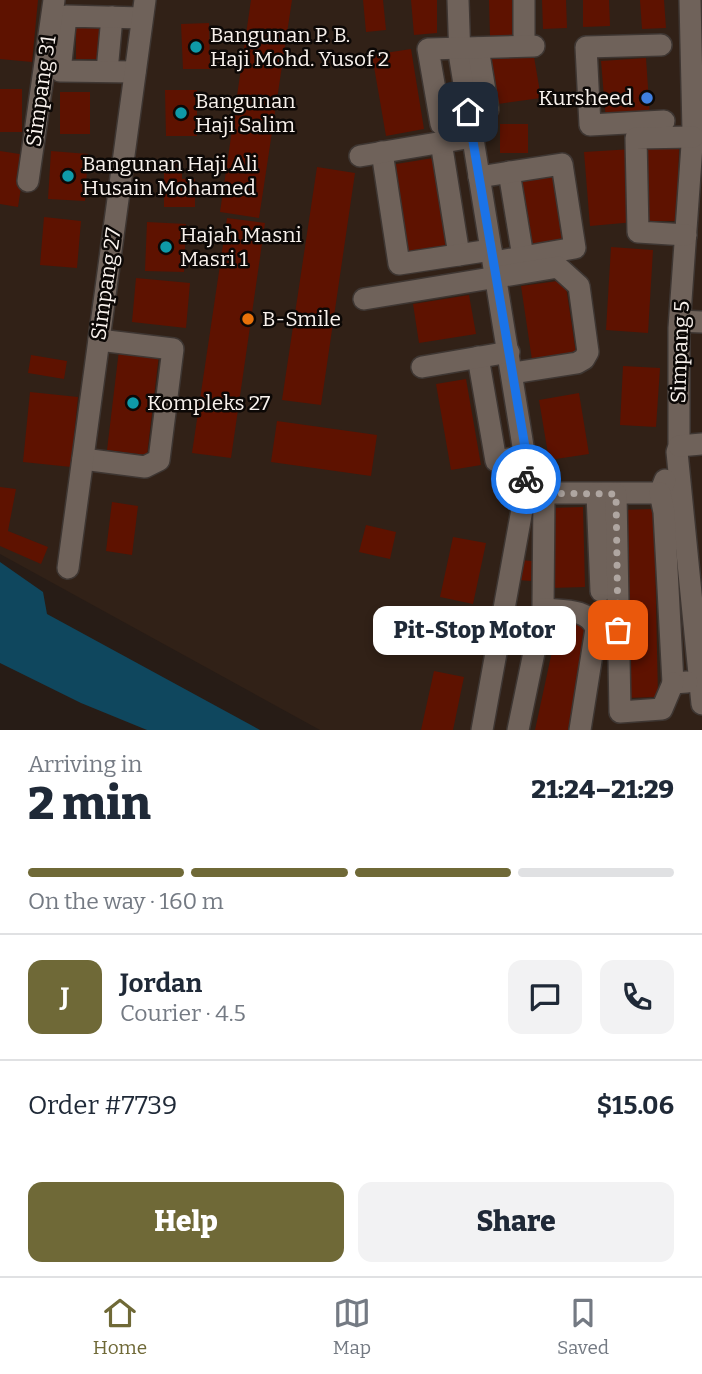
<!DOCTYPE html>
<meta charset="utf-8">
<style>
:root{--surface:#fff;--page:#f2f2f3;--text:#1f2937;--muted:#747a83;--line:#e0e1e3;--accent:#6f6937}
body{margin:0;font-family:Bitter,serif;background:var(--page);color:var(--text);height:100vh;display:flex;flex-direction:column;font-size:26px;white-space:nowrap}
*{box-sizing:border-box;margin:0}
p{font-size:23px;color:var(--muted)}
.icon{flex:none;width:38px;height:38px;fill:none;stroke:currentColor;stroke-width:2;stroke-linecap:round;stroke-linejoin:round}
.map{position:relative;height:730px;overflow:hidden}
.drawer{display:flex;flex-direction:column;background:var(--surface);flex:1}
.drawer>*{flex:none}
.pin{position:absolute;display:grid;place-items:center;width:60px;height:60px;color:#fff;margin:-30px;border-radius:14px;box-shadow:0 4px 10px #0006}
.courier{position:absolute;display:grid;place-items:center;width:70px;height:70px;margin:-35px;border:5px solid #1a73e8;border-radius:50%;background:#fff;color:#222;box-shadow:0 2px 9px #0007}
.bubble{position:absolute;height:49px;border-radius:14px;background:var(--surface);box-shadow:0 4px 10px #0003;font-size:23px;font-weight:800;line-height:49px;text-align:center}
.summary em{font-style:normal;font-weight:800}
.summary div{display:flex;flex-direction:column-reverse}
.summary{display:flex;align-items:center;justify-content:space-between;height:119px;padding:0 28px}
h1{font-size:46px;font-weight:800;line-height:52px}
.bar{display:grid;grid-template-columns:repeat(4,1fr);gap:10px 7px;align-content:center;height:84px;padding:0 28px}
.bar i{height:9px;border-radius:5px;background:var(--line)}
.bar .on{background:var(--accent)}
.bar p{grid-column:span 4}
.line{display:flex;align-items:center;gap:18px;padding:0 28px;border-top:2px solid var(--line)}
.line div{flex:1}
.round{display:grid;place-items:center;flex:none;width:74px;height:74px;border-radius:14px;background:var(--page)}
.button{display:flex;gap:14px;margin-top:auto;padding:14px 28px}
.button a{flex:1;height:80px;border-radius:14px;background:var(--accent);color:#fff;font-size:28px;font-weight:800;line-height:80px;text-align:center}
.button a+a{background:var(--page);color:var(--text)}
.menu{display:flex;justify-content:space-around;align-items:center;height:98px;border-top:2px solid var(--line);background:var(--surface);font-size:19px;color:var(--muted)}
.menu a{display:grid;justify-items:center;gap:4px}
.menu .on{color:var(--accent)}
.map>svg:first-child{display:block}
</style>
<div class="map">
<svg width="702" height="730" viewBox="0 0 702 730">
<rect width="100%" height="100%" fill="#271c16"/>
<polygon fill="#312117" points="0,0 700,0 702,48 702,730 320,730 0,554"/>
<polygon fill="#0f475e" points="0,562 43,592 47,614 260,730 147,730 81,703 0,663"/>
<g fill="#5e1200">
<polygon points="0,0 38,0 32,62 0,59"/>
<polygon points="251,0 292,0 259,218 220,212"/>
<polygon points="363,0 383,0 386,30 366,32"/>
<polygon points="411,0 437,0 437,33 414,35"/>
<polygon points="489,0 519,0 520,37 490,37"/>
<polygon points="542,0 566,0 567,28 543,29"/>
<polygon points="583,0 609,0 610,26 583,27"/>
<polygon points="640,0 664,0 666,28 642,29"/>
<polygon points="76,23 102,23 101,59 76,59"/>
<polygon points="209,23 210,69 183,69 181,24"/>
<polygon points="411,49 424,129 386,136 372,55"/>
<polygon points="533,51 541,98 498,104 491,58"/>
<polygon points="646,58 650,118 606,121 601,61"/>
<rect x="0" y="89" width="22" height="43"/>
<polygon points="165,90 197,90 197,136 166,136"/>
<rect x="60" y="92" width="30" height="42"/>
<rect x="500" y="124" width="28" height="29"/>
<polygon points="649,148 679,149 677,221 646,221 590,226 584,152"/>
<polygon points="0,151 26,155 18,207 0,204"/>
<polygon points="51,151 88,154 85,201 48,199"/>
<polygon points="433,158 447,248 404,255 390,165"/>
<polygon points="164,160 182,160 182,179 195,179 195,207 164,207"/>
<polygon points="317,167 355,173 321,405 282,400"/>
<polygon points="552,169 565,243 532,248 519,174"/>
<polygon points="44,217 81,221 77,268 40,265"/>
<polygon points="227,218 265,223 231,458 192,453"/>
<polygon points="147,222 186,224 184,272 145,271"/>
<polygon points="611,247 653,250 648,333 606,330"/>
<polygon points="136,278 190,283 186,328 132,322"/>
<polygon points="565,280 576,353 532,360 521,286"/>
<polygon points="469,295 476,334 419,343 413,304"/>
<polygon points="119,350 159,355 147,455 107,450"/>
<polygon points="31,355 67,361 64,379 28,373"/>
<polygon points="623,366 660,368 656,427 620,425"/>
<polygon points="466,379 481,465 451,470 436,384"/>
<polygon points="30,392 78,397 71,467 23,462"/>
<polygon points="579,393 589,454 549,460 539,400"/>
<polygon points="277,421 377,435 371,476 271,462"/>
<polygon points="0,487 16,489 8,531 48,547 41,564 0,546"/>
<polygon points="112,502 138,506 132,555 106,551"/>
<polygon points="583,507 585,587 550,588 548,508"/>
<polygon points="654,509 658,697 623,698 619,510"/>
<polygon points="366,525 396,532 390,559 359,552"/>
<polygon points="453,537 486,543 473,604 440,597"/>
<polygon points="520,560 532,561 531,581 518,580"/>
<polygon points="427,606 476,611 438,654 422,652"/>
<polygon points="559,619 591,626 568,730 535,730"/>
<polygon points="434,671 464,677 453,730 421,730"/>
</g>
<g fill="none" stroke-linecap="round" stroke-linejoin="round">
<g stroke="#3e3632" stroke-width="24">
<g id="minor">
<polyline points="458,0 460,59 527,471 525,493 482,730"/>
<polyline points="690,0 693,131 679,328 679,446 677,452 702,704"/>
<polyline points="524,35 524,0"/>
<polyline points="661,45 586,47 590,125 664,121"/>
<polyline points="107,71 112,17"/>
<polyline points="135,72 60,71 66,16 142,18"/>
<polyline points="469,112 488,109 478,48"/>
<polyline points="470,119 441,124 428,49 534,46"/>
<polyline points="441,142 459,255"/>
<polyline points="382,152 399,264 491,250"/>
<polyline points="360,156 473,137"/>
<polyline points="509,172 523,257"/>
<polyline points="479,177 562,164 575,248 494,262"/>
<polyline points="28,181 54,0"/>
<polyline points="686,235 638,232 636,138 693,137"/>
<polyline points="364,299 558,267 579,286 588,352 584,359 577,363 513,373"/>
<polyline points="680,321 702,322"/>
<polyline points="478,357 496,461 526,456"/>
<polyline points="422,367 509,352"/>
<polyline points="679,446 702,444"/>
<polyline points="83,459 145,467 159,460 173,349 99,340"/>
<polyline points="525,493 660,493 665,480"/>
<polyline points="660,493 664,512 673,683 687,682"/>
<polyline points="597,494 601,591"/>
<polyline points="616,494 620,712 662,709 673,683"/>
<polyline points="68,568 145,0"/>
<polyline points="543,609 544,493"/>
<path d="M 518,730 L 543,609 C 563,611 589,608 596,629 L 580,730"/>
</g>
</g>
<use href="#minor" stroke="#6f625a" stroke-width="21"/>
</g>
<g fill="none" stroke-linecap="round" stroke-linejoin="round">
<polyline stroke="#afa6a1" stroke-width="7" stroke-dasharray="0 12.6" points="526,479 525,493 616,494 618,630"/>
<polyline stroke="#1a73e8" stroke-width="9" points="468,112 525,447 526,479"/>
</g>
<g fill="#0f9aa8" stroke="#0c0806" stroke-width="2.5">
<circle cx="196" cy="47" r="7"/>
<circle cx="181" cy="113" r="7"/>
<circle cx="68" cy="176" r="7"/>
<circle cx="166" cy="247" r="7"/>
<circle cx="133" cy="403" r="7"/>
</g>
<circle fill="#3f7fe0" stroke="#0c0806" stroke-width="2.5" cx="647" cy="98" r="7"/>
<circle fill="#e8710a" stroke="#0c0806" stroke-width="2.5" cx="248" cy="319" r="7"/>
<g text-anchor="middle" stroke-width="5" stroke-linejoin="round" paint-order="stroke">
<g font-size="21" fill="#f8f1ec" stroke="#0c0806" text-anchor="start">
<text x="210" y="42">Bangunan P. B.<tspan x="210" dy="24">Haji Mohd. Yusof 2</tspan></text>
<text x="633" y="105" text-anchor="end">Kursheed</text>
<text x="195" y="108">Bangunan<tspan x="195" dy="24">Haji Salim</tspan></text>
<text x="82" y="171">Bangunan Haji Ali<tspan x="82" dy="24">Husain Mohamed</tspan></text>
<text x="180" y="242">Hajah Masni<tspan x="180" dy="24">Masri 1</tspan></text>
<text x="262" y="326">B-Smile</text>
<text x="147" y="410">Kompleks 27</text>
</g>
<g font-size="21" fill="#f8f1ec" stroke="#0c0806">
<text transform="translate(41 91) rotate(-82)" y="7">Simpang 31</text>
<text transform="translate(106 284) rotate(-82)" y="7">Simpang 27</text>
<text transform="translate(680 352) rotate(-88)" y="7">Simpang 5</text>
</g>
</g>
</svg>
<div class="pin" style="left:618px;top:630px;background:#ea580c"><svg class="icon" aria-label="bag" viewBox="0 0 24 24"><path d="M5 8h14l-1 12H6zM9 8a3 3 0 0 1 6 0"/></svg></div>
<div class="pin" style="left:468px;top:112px;background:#1f2937"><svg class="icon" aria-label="home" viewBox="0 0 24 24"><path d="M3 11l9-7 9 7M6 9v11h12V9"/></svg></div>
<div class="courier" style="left:526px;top:479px"><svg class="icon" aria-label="bike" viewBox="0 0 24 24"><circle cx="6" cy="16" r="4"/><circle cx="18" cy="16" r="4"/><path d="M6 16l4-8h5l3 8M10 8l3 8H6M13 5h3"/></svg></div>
<div class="bubble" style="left:373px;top:606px;width:203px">Pit-Stop Motor</div>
</div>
<section class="drawer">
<div class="summary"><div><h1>2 min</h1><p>Arriving in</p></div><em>21:24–21:29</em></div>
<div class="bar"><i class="on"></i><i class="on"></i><i class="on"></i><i></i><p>On the way · 160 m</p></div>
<div class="line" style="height:126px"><b class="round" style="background:var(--accent);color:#fff">J</b><div><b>Jordan</b><p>Courier · 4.5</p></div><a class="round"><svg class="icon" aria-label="chat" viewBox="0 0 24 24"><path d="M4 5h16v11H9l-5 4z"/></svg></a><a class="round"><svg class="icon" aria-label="phone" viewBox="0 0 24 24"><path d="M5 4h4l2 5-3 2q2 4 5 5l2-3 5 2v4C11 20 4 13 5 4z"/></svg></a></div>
<div class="line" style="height:91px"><div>Order #7739</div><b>$15.06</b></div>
<div class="button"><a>Help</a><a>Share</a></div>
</section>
<nav class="menu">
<a class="on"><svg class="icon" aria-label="home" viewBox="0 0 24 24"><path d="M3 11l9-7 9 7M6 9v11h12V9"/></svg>Home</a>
<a><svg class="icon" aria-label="map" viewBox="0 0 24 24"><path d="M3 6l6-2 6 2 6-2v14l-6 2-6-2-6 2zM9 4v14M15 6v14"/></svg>Map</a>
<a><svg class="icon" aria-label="saved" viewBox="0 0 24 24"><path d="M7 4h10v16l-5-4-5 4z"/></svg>Saved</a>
</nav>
